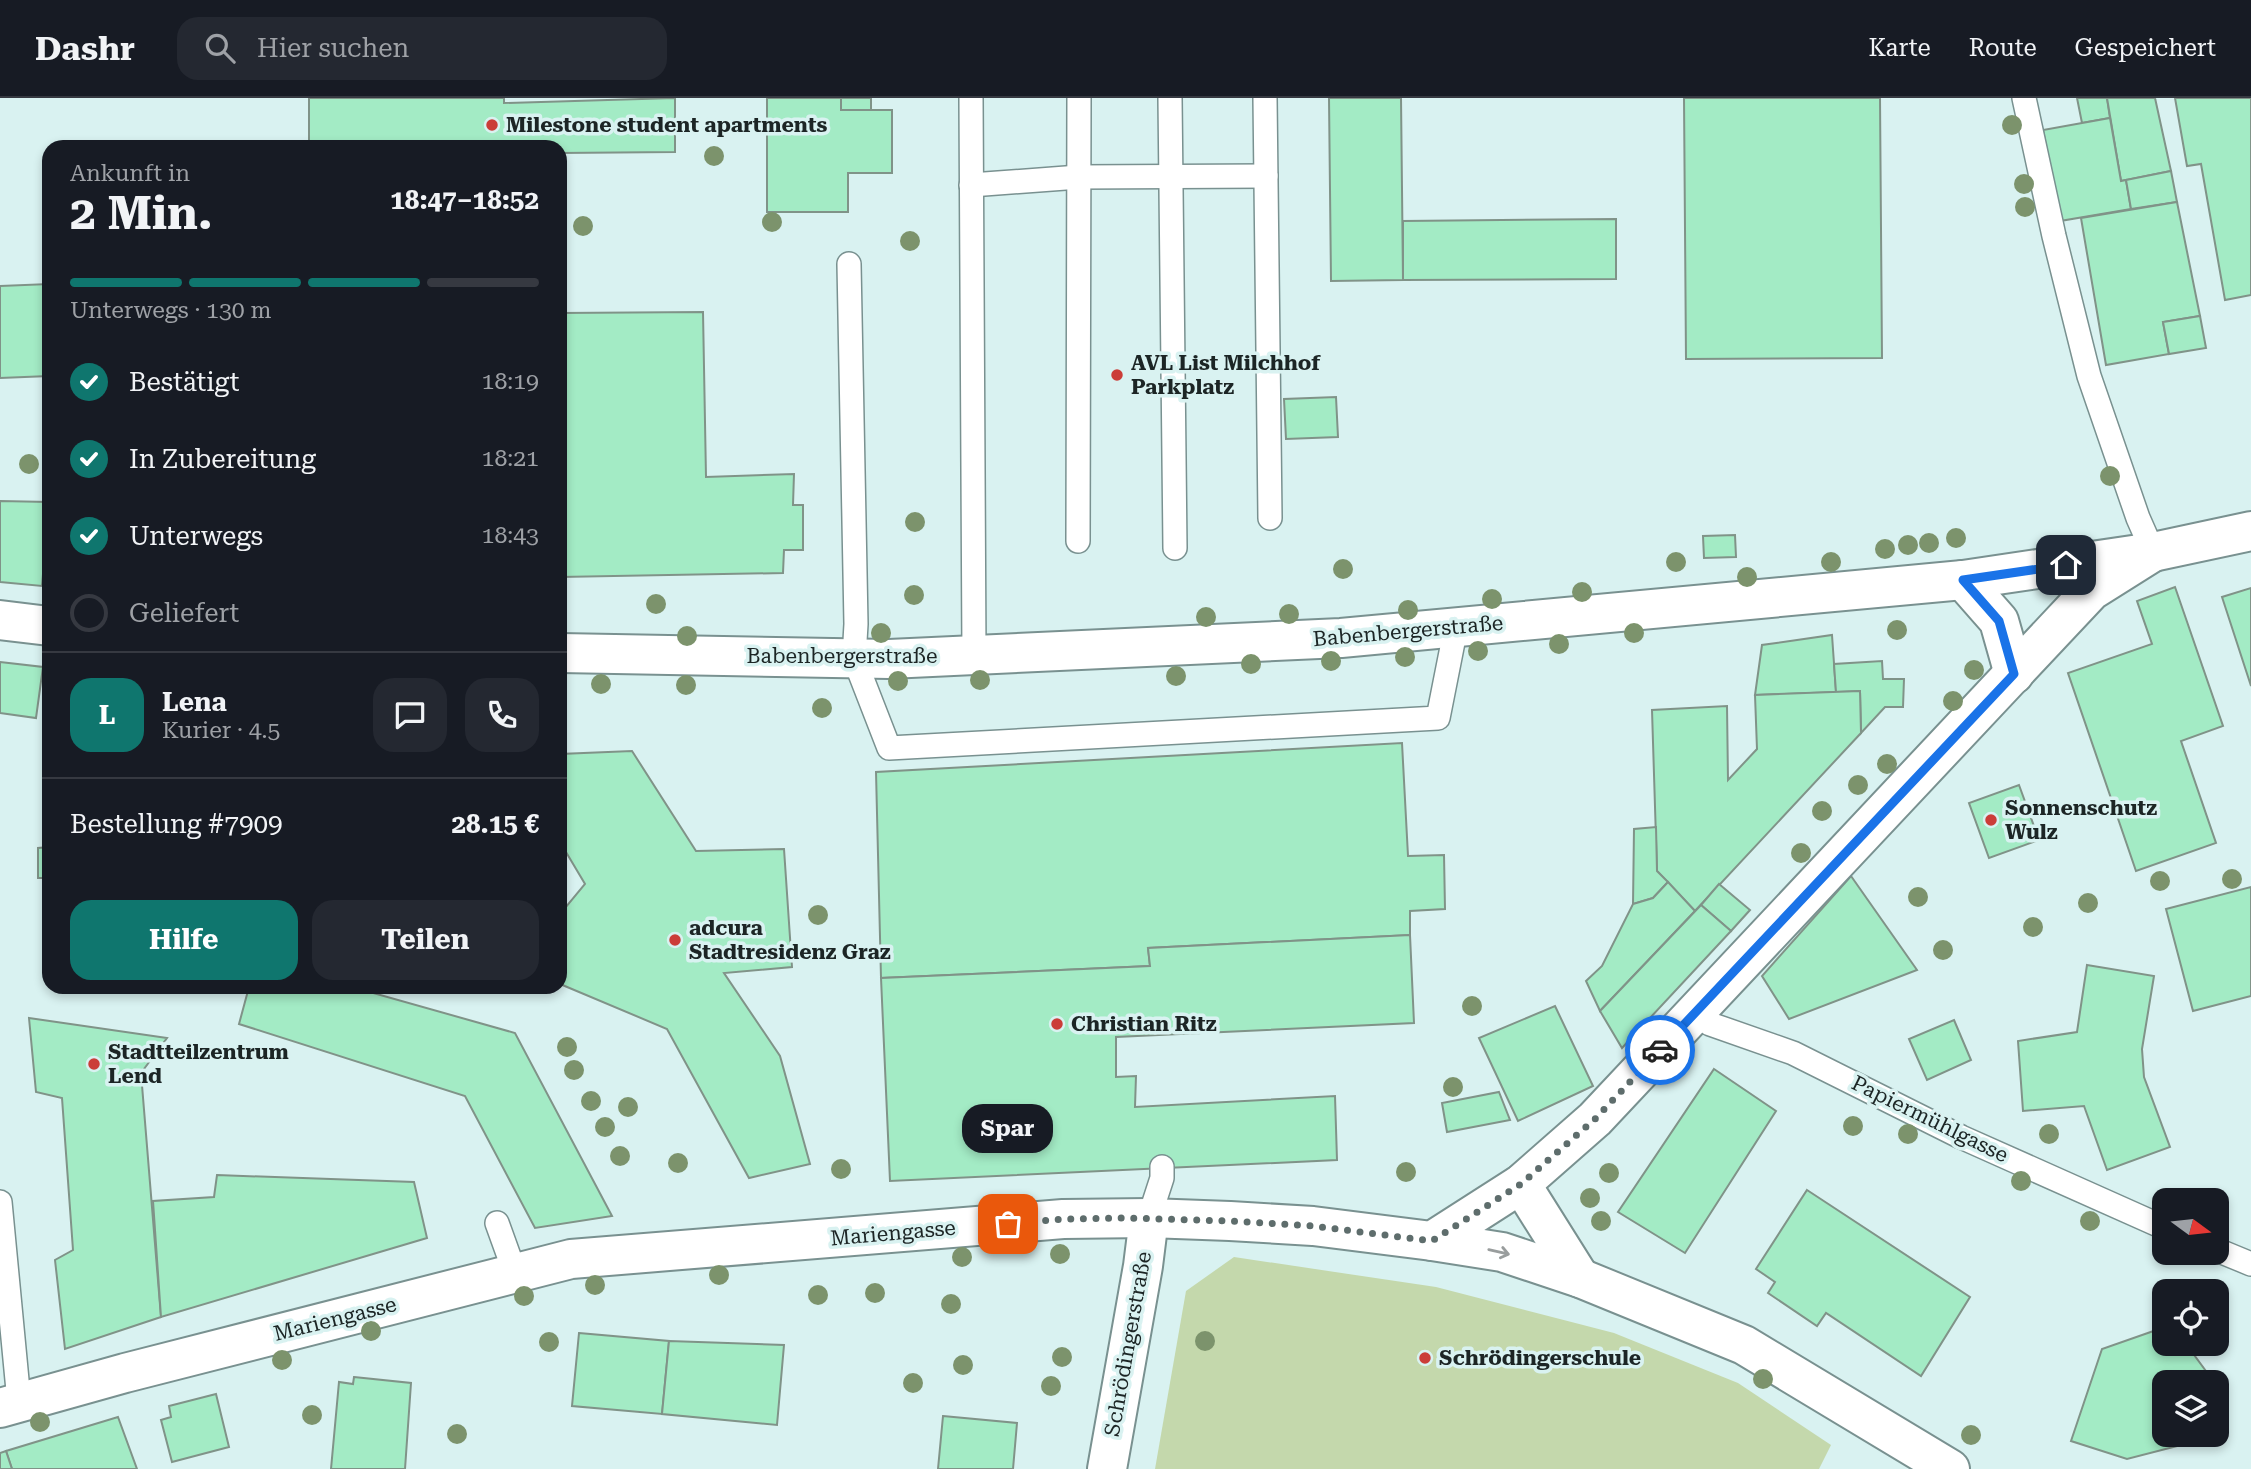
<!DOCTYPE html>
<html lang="de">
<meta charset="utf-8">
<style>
:root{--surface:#171b24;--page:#242831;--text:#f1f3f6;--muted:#9ea1a6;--line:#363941;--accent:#0f766e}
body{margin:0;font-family:"Roboto Serif",serif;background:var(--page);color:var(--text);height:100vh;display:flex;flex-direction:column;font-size:26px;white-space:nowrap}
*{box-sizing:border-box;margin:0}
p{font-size:23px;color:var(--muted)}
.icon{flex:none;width:38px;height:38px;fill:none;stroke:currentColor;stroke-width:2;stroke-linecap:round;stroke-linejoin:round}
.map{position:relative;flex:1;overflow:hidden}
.panel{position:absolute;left:42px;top:42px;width:525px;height:854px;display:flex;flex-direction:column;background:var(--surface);border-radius:21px;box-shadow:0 4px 10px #0003}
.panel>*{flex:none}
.needle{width:46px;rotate:105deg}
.fabs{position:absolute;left:2152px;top:1090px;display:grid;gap:14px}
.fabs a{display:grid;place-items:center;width:77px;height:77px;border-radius:14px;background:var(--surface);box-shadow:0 4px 10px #0003;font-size:35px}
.pin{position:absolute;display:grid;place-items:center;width:60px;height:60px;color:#fff;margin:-30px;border-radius:14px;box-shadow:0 4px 10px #0006}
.courier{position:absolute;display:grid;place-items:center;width:70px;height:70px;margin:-35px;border:5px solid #1a73e8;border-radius:50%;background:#fff;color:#222;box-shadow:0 2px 9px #0007}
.bubble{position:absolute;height:49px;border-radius:21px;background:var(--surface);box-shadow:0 4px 10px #0003;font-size:23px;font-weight:700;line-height:49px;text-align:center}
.overview em{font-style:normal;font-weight:700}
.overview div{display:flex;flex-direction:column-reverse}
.overview{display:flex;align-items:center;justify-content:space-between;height:119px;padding:0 28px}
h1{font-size:46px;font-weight:700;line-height:52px}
.bar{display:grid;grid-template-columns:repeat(4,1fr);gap:10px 7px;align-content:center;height:84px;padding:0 28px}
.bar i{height:9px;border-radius:5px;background:var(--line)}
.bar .active{background:var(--accent)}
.bar p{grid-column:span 4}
.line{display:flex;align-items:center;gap:18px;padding:0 28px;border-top:2px solid var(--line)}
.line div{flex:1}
.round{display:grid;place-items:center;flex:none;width:74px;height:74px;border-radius:21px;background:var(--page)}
ol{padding:0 28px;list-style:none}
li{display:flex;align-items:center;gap:21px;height:77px}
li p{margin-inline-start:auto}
li .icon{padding:7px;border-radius:50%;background:var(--accent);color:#fff;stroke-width:4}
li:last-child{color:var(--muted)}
li i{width:38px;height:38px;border:4px solid var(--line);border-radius:50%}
.cta{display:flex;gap:14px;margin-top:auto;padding:14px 28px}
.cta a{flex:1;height:80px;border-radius:21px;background:var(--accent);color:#fff;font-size:28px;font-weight:700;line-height:80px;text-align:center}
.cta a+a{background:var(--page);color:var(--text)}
header{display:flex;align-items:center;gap:42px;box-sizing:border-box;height:98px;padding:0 35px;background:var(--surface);border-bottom:2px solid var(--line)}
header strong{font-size:33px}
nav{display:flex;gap:38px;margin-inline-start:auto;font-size:24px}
.search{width:490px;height:63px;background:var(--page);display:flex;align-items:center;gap:18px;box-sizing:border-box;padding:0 24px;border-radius:21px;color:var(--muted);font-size:26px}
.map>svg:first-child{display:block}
</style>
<header>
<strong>Dashr</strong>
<div class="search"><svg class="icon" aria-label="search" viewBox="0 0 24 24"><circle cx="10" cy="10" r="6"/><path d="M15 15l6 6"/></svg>Hier suchen</div>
<nav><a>Karte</a><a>Route</a><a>Gespeichert</a></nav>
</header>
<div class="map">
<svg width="2251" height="1371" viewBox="0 0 2251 1371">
<rect width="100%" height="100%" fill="#d9f2f1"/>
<polygon fill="#c4d8ac" points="1234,1159 1436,1189 1614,1235 1738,1285 1831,1347 1819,1371 1155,1371 1186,1193"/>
<g fill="#a3ebc5" stroke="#809388" stroke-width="2">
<polygon points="309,0 504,0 504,5 675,0 675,54 560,55 560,49 309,49"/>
<polygon points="767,0 841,0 841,12 892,12 892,75 848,75 848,114 767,114"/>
<rect x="841" y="0" width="30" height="12"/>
<polygon points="1329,0 1401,0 1403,182 1331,183"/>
<polygon points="1684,0 1880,0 1882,260 1686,261"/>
<polygon points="2077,0 2107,0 2110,20 2082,25"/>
<polygon points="2107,0 2155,0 2171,73 2121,83"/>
<polygon points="2175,0 2251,0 2251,197 2225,202 2201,66 2187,68"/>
<polygon points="2110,20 2121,83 2126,82 2131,111 2060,123 2043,32"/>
<polygon points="2171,73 2177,104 2131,111 2126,82"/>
<polygon points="2177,104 2200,218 2163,224 2169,256 2106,267 2081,120"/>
<polygon points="1616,121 1616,181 1403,182 1403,123"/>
<polygon points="49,186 49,278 0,280 0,188"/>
<polygon points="703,214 706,379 794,376 793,407 803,407 803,452 784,452 783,475 560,479 560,215"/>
<polygon points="2200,218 2206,250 2169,256 2163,224"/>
<polygon points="1336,299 1338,339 1286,341 1284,301"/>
<polygon points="0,403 49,404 42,488 0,484"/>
<polygon points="1735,437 1736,459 1704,460 1703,438"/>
<polygon points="2175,489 2223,628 2181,643 2216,745 2136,773 2068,575 2152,546 2137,503"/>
<polygon points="2251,490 2251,588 2222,499"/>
<polygon points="1832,537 1836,594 1755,597 1762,547"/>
<polygon points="1882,563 1883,581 1904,581 1903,609 1885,609 1861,635 1860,593 1836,594 1834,566"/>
<polygon points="0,564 43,569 36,620 0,615"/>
<polygon points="1860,593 1861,635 1695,813 1657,773 1652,612 1727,608 1728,682 1757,651 1755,597"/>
<polygon points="1402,645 1408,758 1444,757 1445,811 1410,813 1410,837 1148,850 1150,868 881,880 876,674"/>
<polygon points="632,653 696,753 784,751 792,869 724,875 780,958 810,1066 749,1080 667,931 560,886 560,816 585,786 560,744 560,656"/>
<polygon points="2019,687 2039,742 1989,760 1969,705"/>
<polygon points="1656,729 1657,773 1668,784 1653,800 1633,806 1634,731"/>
<polygon points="49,749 49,780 38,780 38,750"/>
<polygon points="1851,778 1917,872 1789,921 1762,878"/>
<polygon points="1668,784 1695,813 1600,913 1586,883 1602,868 1633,806 1653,800"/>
<polygon points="1719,786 1750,812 1731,833 1701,807"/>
<polygon points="2251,789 2251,898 2193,913 2166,811"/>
<polygon points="1701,807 1731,833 1622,950 1600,913"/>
<polygon points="1410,837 1414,925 1116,939 1116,979 1136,978 1135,1009 1335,998 1337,1062 890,1083 881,880 1150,868 1148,850"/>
<polygon points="2087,867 2154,878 2142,951 2144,979 2170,1049 2107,1072 2084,1008 2023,1013 2018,943 2077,934"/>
<polygon points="249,889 352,889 515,935 612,1118 535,1130 465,998 239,926"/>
<polygon points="1555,908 1593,988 1518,1023 1479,940"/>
<polygon points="29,920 167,940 141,975 161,1219 65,1251 55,1162 73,1152 62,1000 36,994"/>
<polygon points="1954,922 1971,962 1927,982 1909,941"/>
<polygon points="1714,971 1776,1013 1685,1155 1618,1114"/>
<polygon points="1499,994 1510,1022 1447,1034 1442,1005"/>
<polygon points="217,1077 414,1084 427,1140 161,1219 153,1103 214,1099"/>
<polygon points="1807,1092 1970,1199 1921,1278 1826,1215 1817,1228 1768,1195 1775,1184 1756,1171"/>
<polygon points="2165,1229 2165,1246 2186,1246 2211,1280 2212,1284 2165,1284 2165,1337 2217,1337 2217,1320 2220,1337 2127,1361 2071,1343 2102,1251"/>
<polygon points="579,1235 669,1243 662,1316 572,1308"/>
<polygon points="669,1243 784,1247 777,1327 662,1316"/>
<polygon points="354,1279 411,1285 405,1371 331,1371 339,1284 353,1286"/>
<polygon points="216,1296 229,1349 172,1364 161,1322 171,1319 169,1308"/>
<polygon points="943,1318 1017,1325 1013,1371 938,1371"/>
<polygon points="118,1319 137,1371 12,1371 6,1353"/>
<polygon points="6,1353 12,1371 0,1371 0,1355"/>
</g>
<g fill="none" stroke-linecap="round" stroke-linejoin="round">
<g stroke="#799190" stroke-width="26">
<g id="lane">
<polyline points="971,0 974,557"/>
<polyline points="1170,0 1175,450"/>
<polyline points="1265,0 1270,420"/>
<polyline points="2024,0 2054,138 2089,278 2138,420 2153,454"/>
<polyline points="971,87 1079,79 1266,78"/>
<polyline points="849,166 856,526 854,560 889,650 1438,620 1456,529"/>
<polyline points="1078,443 1079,0"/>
<polyline points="1696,913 1710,926 1793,955 1961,1039 2165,1130"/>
<polyline points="0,1104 19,1303"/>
<polyline points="1149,1120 1162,1080 1162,1069"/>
<polyline points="497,1125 515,1175"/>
<polyline points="2217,1152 2251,1166"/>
</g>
</g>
<g stroke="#799190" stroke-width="42">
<g id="street">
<polyline points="1963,482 1999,523 2014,576"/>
<polyline points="0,522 49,528"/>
<polyline points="560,555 889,561 1341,540 1963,482 2153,454 2251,433"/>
<polyline points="1521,1086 1580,1180"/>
<polyline points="1432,1143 1502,1154 1580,1180 1744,1247 1950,1371"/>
<polyline points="1107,1371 1143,1168 1149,1120"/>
</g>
</g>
<g stroke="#799190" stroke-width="42">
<polyline id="secondary" points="0,1310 125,1275 571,1161 1063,1121 1149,1120 1230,1123 1313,1128 1432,1143 1521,1086 1595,1021 2091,493 2153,454"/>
</g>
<use href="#lane" stroke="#fff" stroke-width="23"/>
<use href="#street" stroke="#fff" stroke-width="38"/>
<use href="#secondary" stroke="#fff" stroke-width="38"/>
</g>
<g fill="#7c936c">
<circle cx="2012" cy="27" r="10"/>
<circle cx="714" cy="58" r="10"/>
<circle cx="2024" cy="86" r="10"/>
<circle cx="2025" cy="109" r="10"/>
<circle cx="772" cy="124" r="10"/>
<circle cx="583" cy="128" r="10"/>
<circle cx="910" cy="143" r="10"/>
<circle cx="29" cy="366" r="10"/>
<circle cx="2110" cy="378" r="10"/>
<circle cx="915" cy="424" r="10"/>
<circle cx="1956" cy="440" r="10"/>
<circle cx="1929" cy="445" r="10"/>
<circle cx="1908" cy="447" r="10"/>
<circle cx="1885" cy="451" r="10"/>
<circle cx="1676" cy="464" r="10"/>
<circle cx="1831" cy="464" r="10"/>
<circle cx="1343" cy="471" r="10"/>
<circle cx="1747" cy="479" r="10"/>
<circle cx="1582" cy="494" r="10"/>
<circle cx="914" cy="497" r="10"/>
<circle cx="1492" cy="501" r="10"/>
<circle cx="656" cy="506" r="10"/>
<circle cx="1408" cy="512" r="10"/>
<circle cx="1289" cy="516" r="10"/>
<circle cx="1206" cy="519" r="10"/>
<circle cx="1897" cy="532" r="10"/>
<circle cx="881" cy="535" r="10"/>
<circle cx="1634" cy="535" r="10"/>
<circle cx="687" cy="538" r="10"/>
<circle cx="1559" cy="546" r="10"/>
<circle cx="1478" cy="553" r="10"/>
<circle cx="1405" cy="559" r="10"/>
<circle cx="1331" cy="563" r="10"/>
<circle cx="1251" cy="566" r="10"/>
<circle cx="1974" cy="572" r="10"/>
<circle cx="1176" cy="578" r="10"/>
<circle cx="980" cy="582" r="10"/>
<circle cx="898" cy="583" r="10"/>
<circle cx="601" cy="586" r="10"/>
<circle cx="686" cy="587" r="10"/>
<circle cx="1953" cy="603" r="10"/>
<circle cx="822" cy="610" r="10"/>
<circle cx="1887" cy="666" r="10"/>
<circle cx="1858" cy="687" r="10"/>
<circle cx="1822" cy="713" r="10"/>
<circle cx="1801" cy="755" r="10"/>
<circle cx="2232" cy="781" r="10"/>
<circle cx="2160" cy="783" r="10"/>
<circle cx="1918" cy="799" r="10"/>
<circle cx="2088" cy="805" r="10"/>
<circle cx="818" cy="817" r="10"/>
<circle cx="2033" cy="829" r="10"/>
<circle cx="1943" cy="852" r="10"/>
<circle cx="1472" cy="908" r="10"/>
<circle cx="567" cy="949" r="10"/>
<circle cx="574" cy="972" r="10"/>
<circle cx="1453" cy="989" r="10"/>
<circle cx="591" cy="1003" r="10"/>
<circle cx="628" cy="1009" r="10"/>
<circle cx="1853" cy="1028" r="10"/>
<circle cx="605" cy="1029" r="10"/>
<circle cx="1908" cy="1036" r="10"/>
<circle cx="2049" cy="1036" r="10"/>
<circle cx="620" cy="1058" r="10"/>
<circle cx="678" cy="1065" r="10"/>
<circle cx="841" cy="1071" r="10"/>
<circle cx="1406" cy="1074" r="10"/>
<circle cx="1609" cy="1075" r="10"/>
<circle cx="2021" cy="1083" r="10"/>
<circle cx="1590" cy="1100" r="10"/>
<circle cx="1601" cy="1123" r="10"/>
<circle cx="2090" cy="1123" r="10"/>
<circle cx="1060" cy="1156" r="10"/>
<circle cx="962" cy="1159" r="10"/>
<circle cx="719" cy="1177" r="10"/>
<circle cx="595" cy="1187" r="10"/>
<circle cx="875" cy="1195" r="10"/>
<circle cx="818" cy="1197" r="10"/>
<circle cx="524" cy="1198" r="10"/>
<circle cx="951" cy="1206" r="10"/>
<circle cx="371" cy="1233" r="10"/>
<circle cx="1205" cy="1243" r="10"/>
<circle cx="549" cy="1244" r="10"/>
<circle cx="1062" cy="1259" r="10"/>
<circle cx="282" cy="1262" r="10"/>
<circle cx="963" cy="1267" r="10"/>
<circle cx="1763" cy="1281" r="10"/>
<circle cx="913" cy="1285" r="10"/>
<circle cx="1051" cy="1288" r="10"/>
<circle cx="312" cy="1317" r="10"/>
<circle cx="40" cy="1324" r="10"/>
<circle cx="457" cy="1336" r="10"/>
<circle cx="1971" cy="1337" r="10"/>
</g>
<defs><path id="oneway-shaft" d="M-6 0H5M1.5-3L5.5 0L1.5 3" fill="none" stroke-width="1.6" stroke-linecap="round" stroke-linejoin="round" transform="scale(1.75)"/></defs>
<use stroke="#999d9d" href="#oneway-shaft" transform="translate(1499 1154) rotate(13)"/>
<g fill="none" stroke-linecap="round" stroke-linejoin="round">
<polyline stroke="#5e6d6c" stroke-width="7" stroke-dasharray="0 12.6" points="1008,1126 1063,1121 1128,1120 1230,1123 1313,1128 1432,1143 1521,1086 1595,1021 1660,952"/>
<polyline stroke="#1a73e8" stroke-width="9" points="1660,952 2014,576 1999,523 1963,482 2066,467"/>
</g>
<g fill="#cb3d38" stroke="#d9f2f1" stroke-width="2.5">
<circle cx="492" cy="27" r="7"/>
<circle cx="1117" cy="277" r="7"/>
<circle cx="1991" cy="722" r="7"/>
<circle cx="675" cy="842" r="7"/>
<circle cx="1057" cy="926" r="7"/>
<circle cx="94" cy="966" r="7"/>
<circle cx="1425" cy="1260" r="7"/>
</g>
<g text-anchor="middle" stroke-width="7" stroke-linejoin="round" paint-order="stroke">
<g font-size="21" font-weight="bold" fill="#1c2525" stroke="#d9f2f1" text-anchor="start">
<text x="506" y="34">Milestone student apartments</text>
<text x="1131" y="272">AVL List Milchhof<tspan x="1131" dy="24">Parkplatz</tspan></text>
<text x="2005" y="717">Sonnenschutz<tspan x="2005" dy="24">Wulz</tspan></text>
<text x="689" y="837">adcura<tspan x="689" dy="24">Stadtresidenz Graz</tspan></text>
<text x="1071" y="933">Christian Ritz</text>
<text x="108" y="961">Stadtteilzentrum<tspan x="108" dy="24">Lend</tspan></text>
<text x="1439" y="1267">Schrödingerschule</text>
</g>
<g font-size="21" fill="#1c2525" stroke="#d9f2f1">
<text transform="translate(1408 533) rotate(-5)" y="7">Babenbergerstraße</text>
<text x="842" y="565">Babenbergerstraße</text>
<text transform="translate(1930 1021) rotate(26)" y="7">Papiermühlgasse</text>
<text transform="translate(893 1135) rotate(-5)" y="7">Mariengasse</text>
<text transform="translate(335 1221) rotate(-14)" y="7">Mariengasse</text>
<text transform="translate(1128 1246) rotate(-80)" y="7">Schrödingerstraße</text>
</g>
</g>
</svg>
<div class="fabs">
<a><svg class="needle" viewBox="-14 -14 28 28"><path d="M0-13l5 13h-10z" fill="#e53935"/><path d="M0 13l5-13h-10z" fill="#9ea1a6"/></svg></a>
<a><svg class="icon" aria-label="locate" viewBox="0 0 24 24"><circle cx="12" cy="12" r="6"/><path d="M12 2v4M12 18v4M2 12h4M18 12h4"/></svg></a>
<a><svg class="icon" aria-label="layers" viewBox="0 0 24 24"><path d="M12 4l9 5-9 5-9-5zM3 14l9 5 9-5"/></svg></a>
</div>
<div class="pin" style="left:1008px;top:1126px;background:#ea580c"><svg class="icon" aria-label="bag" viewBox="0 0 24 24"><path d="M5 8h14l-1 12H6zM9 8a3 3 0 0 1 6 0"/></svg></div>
<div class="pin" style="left:2066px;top:467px;background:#1f2937"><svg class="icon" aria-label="home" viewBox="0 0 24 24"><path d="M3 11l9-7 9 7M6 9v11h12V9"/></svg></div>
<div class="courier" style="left:1660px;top:952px"><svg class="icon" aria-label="car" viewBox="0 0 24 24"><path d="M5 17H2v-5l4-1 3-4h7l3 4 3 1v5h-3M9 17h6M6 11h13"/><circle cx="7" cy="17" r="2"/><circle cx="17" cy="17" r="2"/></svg></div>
<div class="bubble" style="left:962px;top:1006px;width:91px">Spar</div>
<section class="panel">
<div class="overview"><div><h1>2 Min.</h1><p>Ankunft in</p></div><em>18:47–18:52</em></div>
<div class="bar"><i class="active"></i><i class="active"></i><i class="active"></i><i></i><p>Unterwegs · 130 m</p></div>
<ol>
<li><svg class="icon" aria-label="check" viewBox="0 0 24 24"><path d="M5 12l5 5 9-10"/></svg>Bestätigt<p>18:19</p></li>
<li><svg class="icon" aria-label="check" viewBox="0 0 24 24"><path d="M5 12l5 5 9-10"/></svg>In Zubereitung<p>18:21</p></li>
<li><svg class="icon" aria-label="check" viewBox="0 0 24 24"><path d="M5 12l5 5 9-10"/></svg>Unterwegs<p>18:43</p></li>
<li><i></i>Geliefert</li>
</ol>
<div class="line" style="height:126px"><b class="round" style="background:var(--accent);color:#fff">L</b><div><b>Lena</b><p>Kurier · 4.5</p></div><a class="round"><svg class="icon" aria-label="chat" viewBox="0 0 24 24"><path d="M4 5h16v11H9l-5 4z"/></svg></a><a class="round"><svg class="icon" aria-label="phone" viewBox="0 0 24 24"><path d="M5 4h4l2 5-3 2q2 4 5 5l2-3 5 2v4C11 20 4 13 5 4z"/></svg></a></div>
<div class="line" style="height:91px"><div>Bestellung #7909</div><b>28.15 €</b></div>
<div class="cta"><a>Hilfe</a><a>Teilen</a></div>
</section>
</div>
